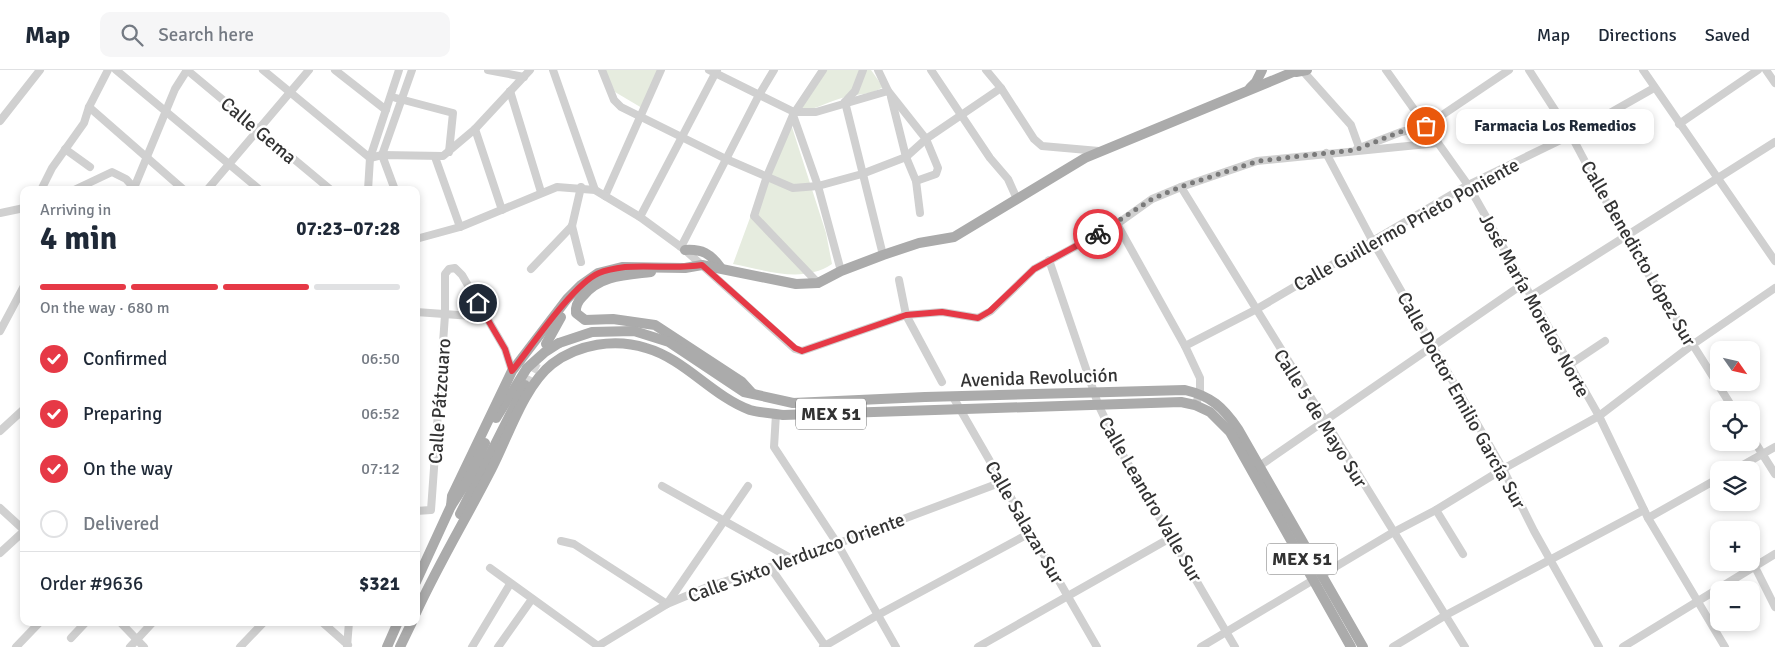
<!DOCTYPE html>
<meta charset="utf-8">
<style>
:root{--surface:#fff;--page:#f6f6f7;--text:#1f2937;--muted:#747a83;--line:#e0e1e3;--accent:#e63946}
body{margin:0;font-family:Signika,sans-serif;background:var(--page);color:var(--text);height:100vh;display:flex;flex-direction:column;font-size:19px;white-space:nowrap}
*{box-sizing:border-box;margin:0}
p{font-size:16px;color:var(--muted)}
.icon{flex:none;width:28px;height:28px;fill:none;stroke:currentColor;stroke-width:2;stroke-linecap:round;stroke-linejoin:round}
.map{position:relative;flex:1;overflow:hidden}
.details{position:absolute;left:20px;top:116px;width:400px;height:440px;display:flex;flex-direction:column;background:var(--surface);border-radius:10px;box-shadow:0 2px 8px #0003}
.details>*{flex:none}
.needle{width:32px;rotate:124deg}
.buttons{position:absolute;left:1710px;top:271px;display:grid;gap:10px}
.buttons a{display:grid;place-items:center;width:50px;height:50px;border-radius:10px;background:var(--surface);box-shadow:0 2px 8px #0003;font-size:25px}
.pin{position:absolute;display:grid;place-items:center;width:42px;height:42px;color:#fff;margin:-21px;border:2px solid #fff;border-radius:50%;box-shadow:0 1px 5px #0007}
.courier{position:absolute;display:grid;place-items:center;width:50px;height:50px;margin:-25px;border:4px solid #e63946;border-radius:50%;background:#fff;color:#222;box-shadow:0 1px 6px #0007}
.bubble{position:absolute;height:35px;border-radius:10px;background:var(--surface);box-shadow:0 2px 8px #0003;font-size:16px;font-weight:700;line-height:35px;text-align:center}
.head em{font-style:normal;font-weight:700}
.head div{display:flex;flex-direction:column-reverse}
.head{display:flex;align-items:center;justify-content:space-between;height:85px;padding:0 20px}
h1{font-size:32px;font-weight:700;line-height:38px}
.bar{display:grid;grid-template-columns:repeat(4,1fr);gap:8px 5px;align-content:center;height:60px;padding:0 20px}
.bar i{height:6px;border-radius:4px;background:var(--line)}
.bar .on{background:var(--accent)}
.bar p{grid-column:span 4}
.line{display:flex;align-items:center;gap:12px;padding:0 20px;border-top:1px solid var(--line)}
.line div{flex:1}
ol{padding:0 20px;list-style:none}
li{display:flex;align-items:center;gap:15px;height:55px}
li p{margin-inline-start:auto}
li .icon{padding:5px;border-radius:50%;background:var(--accent);color:#fff;stroke-width:4}
li:last-child{color:var(--muted)}
li i{width:28px;height:28px;border:2px solid var(--line);border-radius:50%}
header{display:flex;align-items:center;gap:30px;box-sizing:border-box;height:70px;padding:0 25px;background:var(--surface);border-bottom:1px solid var(--line)}
header strong{font-size:24px}
nav{display:flex;gap:28px;margin-inline-start:auto;font-size:18px}
.search{width:350px;height:45px;background:var(--page);display:flex;align-items:center;gap:12px;box-sizing:border-box;padding:0 18px;border-radius:10px;color:var(--muted);font-size:19px}
.map>svg:first-child{display:block}
</style>
<header>
<strong>Map</strong>
<div class="search"><svg class="icon" aria-label="search" viewBox="0 0 24 24"><circle cx="10" cy="10" r="6"/><path d="M15 15l6 6"/></svg>Search here</div>
<nav><a>Map</a><a>Directions</a><a>Saved</a></nav>
</header>
<div class="map">
<svg width="1775" height="577" viewBox="0 0 1775 577">
<rect width="100%" height="100%" fill="#fff"/>
<g fill="#e6ecdf">
<polygon points="605,0 659,0 642,38 615,22"/>
<path d="M 825,0 L 871,0 L 883,17 C 872,25 856,24 842,28 C 824,33 817,40 797,41 Z"/>
<path d="M 791,54 L 826,163 L 832,194 C 802,214 766,200 733,194 L 754,137 Z"/>
</g>
<g fill="none" stroke-linecap="round" stroke-linejoin="round">
<polyline stroke="#d6d6d6" stroke-width="10" stroke-dasharray="10 5" stroke-linecap="butt" points="525,315 539,287"/>
<g stroke="#d0d0d0" stroke-width="8">
<polyline points="116,0 260,120"/>
<polyline points="187,0 331,120"/>
<polyline points="263,0 370,88"/>
<polyline points="335,0 386,40"/>
<polyline points="488,0 524,7"/>
<polyline points="553,0 595,120"/>
<polyline points="602,0 614,30 621,37 726,89 793,118 818,116 862,104 906,87 926,69 1001,18"/>
<polyline points="709,0 794,42 816,42 888,21"/>
<polyline points="878,0 888,21 926,69 938,98 936,104 916,111"/>
<polyline points="931,0 990,88 1008,109 1017,129"/>
<polyline points="986,0 1001,18 1034,69 1042,76 1099,81"/>
<polyline points="1302,0 1351,55 1360,80"/>
<polyline points="1386,0 1468,115 1599,346 1648,448 1725,577"/>
<polyline points="1529,0 1571,65 1625,167 1734,340"/>
<polyline points="1643,0 1775,191"/>
<polyline points="1766,0 1775,13"/>
<polyline points="510,21 541,122"/>
<polyline points="891,27 906,87 916,111 920,143"/>
<polyline points="396,28 453,43 449,82"/>
<polyline points="845,32 883,185"/>
<polyline points="845,32 855,21 863,0"/>
<polyline points="89,37 184,120"/>
<polyline points="793,45 818,116 841,201"/>
<polyline points="0,51 40,0"/>
<polyline points="1679,54 1758,0"/>
<polyline points="475,59 502,140"/>
<polyline points="65,79 90,97"/>
<polyline points="1357,79 1401,62 1426,56 1509,0"/>
<polyline points="1326,83 1372,170 1503,399 1534,461 1599,577"/>
<polyline points="435,87 460,157"/>
<polyline points="370,88 382,85 443,86 475,59 530,0"/>
<polyline points="1181,117 1465,577"/>
<polyline points="134,118 175,19 187,0"/>
<polyline points="41,120 52,98 84,53 89,37 108,0"/>
<polyline points="74,120 112,102 126,109 136,120"/>
<polyline points="207,120 309,0"/>
<polyline points="368,120 370,88 399,0"/>
<polyline points="395,120 382,85 412,0"/>
<polyline points="605,126 661,0"/>
<polyline points="0,143 24,138"/>
<polyline points="640,147 717,0"/>
<polyline points="1117,154 1185,276 1200,308 1200,324 1195,335"/>
<polyline points="572,156 581,192"/>
<polyline points="416,169 460,157 557,117 595,120 640,147 685,180 795,279 802,281 906,245 942,242 978,248 991,241 1034,199 1117,154 1152,129 1181,117 1257,91 1438,73"/>
<polyline points="681,177 759,25 774,0"/>
<polyline points="1049,190 1098,334 1120,380 1235,577"/>
<polyline points="531,199 572,156 581,117"/>
<polyline points="899,210 906,245 942,312"/>
<polyline points="818,213 754,146 767,106 793,45 823,0"/>
<polyline points="1531,226 1775,72"/>
<polyline points="416,242 486,247"/>
<polyline points="0,261 24,216"/>
<polyline points="1185,276 1255,240 1468,115 1571,65 1654,18"/>
<polyline points="1569,295 1605,271"/>
<polyline points="953,327 1097,577"/>
<polyline points="776,344 774,377 837,473 896,577"/>
<polyline points="0,361 24,339"/>
<polyline points="1751,366 1775,404"/>
<polyline points="1255,399 1523,214"/>
<polyline points="1734,400 1775,377"/>
<polyline points="662,416 794,490"/>
<polyline points="0,438 24,460"/>
<polyline points="1436,440 1463,484"/>
<polyline points="416,441 431,440 445,245 445,204 449,199 455,198 462,205 505,279 512,301"/>
<polyline points="1648,448 1719,408"/>
<polyline points="561,471 574,474 667,534 748,416"/>
<polyline points="0,483 24,461"/>
<polyline points="770,497 826,577"/>
<polyline points="1755,497 1775,537"/>
<polyline points="490,498 598,576"/>
<polyline points="120,552 144,577"/>
<polyline points="322,552 348,575"/>
<polyline points="71,568 86,552"/>
<polyline points="598,576 667,534 710,516 794,490 1002,412"/>
<polyline points="16,577 40,552"/>
<polyline points="130,577 153,552"/>
<polyline points="240,577 264,552"/>
<polyline points="347,577 349,552"/>
<polyline points="472,577 510,514"/>
<polyline points="498,577 532,529"/>
<polyline points="823,577 876,546 1030,463"/>
<polyline points="978,577 1172,467"/>
<polyline points="1201,577 1392,463 1436,440 1503,399 1599,346 1692,275 1775,218"/>
<polyline points="1393,577 1446,545 1644,440"/>
<polyline points="1623,577 1775,484"/>
</g>
<g stroke="#ababab" stroke-width="10">
<polyline points="1296,2 1307,0"/>
<polyline points="1250,18 1256,12 1262,0"/>
<path d="M 685,180 C 702,179 710,183 720,197"/>
<path d="M 651,202 C 626,205 600,205 583,226 C 578,231 575,236 576,243 L 585,250 L 613,249 L 655,255 L 742,312 L 752,323"/>
<path d="M 559,273 L 592,262 L 634,261 L 669,272 L 744,322 L 793,333 L 925,327 L 1185,320 C 1211,326 1223,337 1238,359 L 1363,577"/>
<polyline points="546,274 561,247"/>
<polyline points="496,348 527,298"/>
<polyline points="451,436 452,426 512,301 567,229 581,215 598,203 622,197 685,198 702,195 796,214 818,213 841,201 883,185 919,173 954,167 1085,88 1298,0"/>
<polyline points="460,444 525,315"/>
<polyline points="416,512 451,436 469,408 485,373"/>
<path d="M 416,543 C 439,493 467,447 492,398 C 508,367 524,316 552,294 C 578,274 615,268 646,278 C 685,289 712,326 750,340 C 761,343 772,343 783,345 L 1181,332 L 1195,335 L 1210,342 L 1230,362 L 1351,577"/>
<polyline points="387,577 398,552"/>
<polyline points="400,577 412,552"/>
</g>
<polyline stroke="#ababab" stroke-width="10" points="527,298 545,282 559,273"/>
</g>
<g fill="none" stroke-linecap="round" stroke-linejoin="round">
<polyline stroke="#7a7a7a" stroke-width="5" stroke-dasharray="0 9" points="1098,164 1152,129 1180,117 1258,91 1355,80 1400,62 1426,56"/>
<path stroke="#e63946" stroke-width="6" d="M 478,233 L 505,279 L 512,301 C 531,277 573,214 599,203 C 606,200 617,198 625,197 C 651,195 677,199 702,195 L 795,278 L 802,281 L 906,245 L 942,242 L 978,248 L 990,241 L 1034,199 L 1098,164"/>
</g>
<g text-anchor="middle" stroke-width="5" stroke-linejoin="round" paint-order="stroke">
<g fill="#fff" stroke="#707070" stroke-width="1">
<rect x="796" y="328.5" width="70" height="31" rx="4"/>
<rect x="1267" y="473.5" width="70" height="31" rx="4"/>
</g>
<g font-size="18" font-weight="bold" fill="#333">
<text x="831" y="350">MEX 51</text>
<text x="1302" y="495">MEX 51</text>
</g>
<g font-size="19" fill="#333" stroke="#fff">
<text transform="translate(259 60) rotate(40)" y="7">Calle Gema</text>
<text transform="translate(1406 154) rotate(-29)" y="7">Calle Guillermo Prieto Poniente</text>
<text transform="translate(1639 183) rotate(60)" y="7">Calle Benedicto López Sur</text>
<text transform="translate(1535 235) rotate(61)" y="7">José María Morelos Norte</text>
<text transform="translate(1039 307) rotate(-2)" y="7">Avenida Revolución</text>
<text transform="translate(1462 330) rotate(61)" y="7">Calle Doctor Emilio García Sur</text>
<text transform="translate(439 331) rotate(-86)" y="7">Calle Pátzcuaro</text>
<text transform="translate(1321 348) rotate(58)" y="7">Calle 5 de Mayo Sur</text>
<text transform="translate(1151 429) rotate(60)" y="7">Calle Leandro Valle Sur</text>
<text transform="translate(1025 452) rotate(60)" y="7">Calle Salazar Sur</text>
<text transform="translate(796 487) rotate(-20)" y="7">Calle Sixto Verduzco Oriente</text>
</g>
</g>
</svg>
<div class="buttons">
<a><svg class="needle" viewBox="-14 -14 28 28"><path d="M0-13l5 13h-10z" fill="#e53935"/><path d="M0 13l5-13h-10z" fill="#747a83"/></svg></a>
<a><svg class="icon" aria-label="locate" viewBox="0 0 24 24"><circle cx="12" cy="12" r="6"/><path d="M12 2v4M12 18v4M2 12h4M18 12h4"/></svg></a>
<a><svg class="icon" aria-label="layers" viewBox="0 0 24 24"><path d="M12 4l9 5-9 5-9-5zM3 14l9 5 9-5"/></svg></a>
<a>+</a>
<a>−</a>
</div>
<div class="pin" style="left:1426px;top:56px;background:#ea580c"><svg class="icon" aria-label="bag" viewBox="0 0 24 24"><path d="M5 8h14l-1 12H6zM9 8a3 3 0 0 1 6 0"/></svg></div>
<div class="pin" style="left:478px;top:233px;background:#1f2937"><svg class="icon" aria-label="home" viewBox="0 0 24 24"><path d="M3 11l9-7 9 7M6 9v11h12V9"/></svg></div>
<div class="courier" style="left:1098px;top:164px"><svg class="icon" aria-label="bike" viewBox="0 0 24 24"><circle cx="6" cy="16" r="4"/><circle cx="18" cy="16" r="4"/><path d="M6 16l4-8h5l3 8M10 8l3 8H6M13 5h3"/></svg></div>
<div class="bubble" style="left:1456px;top:39px;width:198px">Farmacia Los Remedios</div>
<section class="details">
<div class="head"><div><h1>4 min</h1><p>Arriving in</p></div><em>07:23–07:28</em></div>
<div class="bar"><i class="on"></i><i class="on"></i><i class="on"></i><i></i><p>On the way · 680 m</p></div>
<ol>
<li><svg class="icon" aria-label="check" viewBox="0 0 24 24"><path d="M5 12l5 5 9-10"/></svg>Confirmed<p>06:50</p></li>
<li><svg class="icon" aria-label="check" viewBox="0 0 24 24"><path d="M5 12l5 5 9-10"/></svg>Preparing<p>06:52</p></li>
<li><svg class="icon" aria-label="check" viewBox="0 0 24 24"><path d="M5 12l5 5 9-10"/></svg>On the way<p>07:12</p></li>
<li><i></i>Delivered</li>
</ol>
<div class="line" style="height:65px"><div>Order #9636</div><b>$321</b></div>
</section>
</div>
